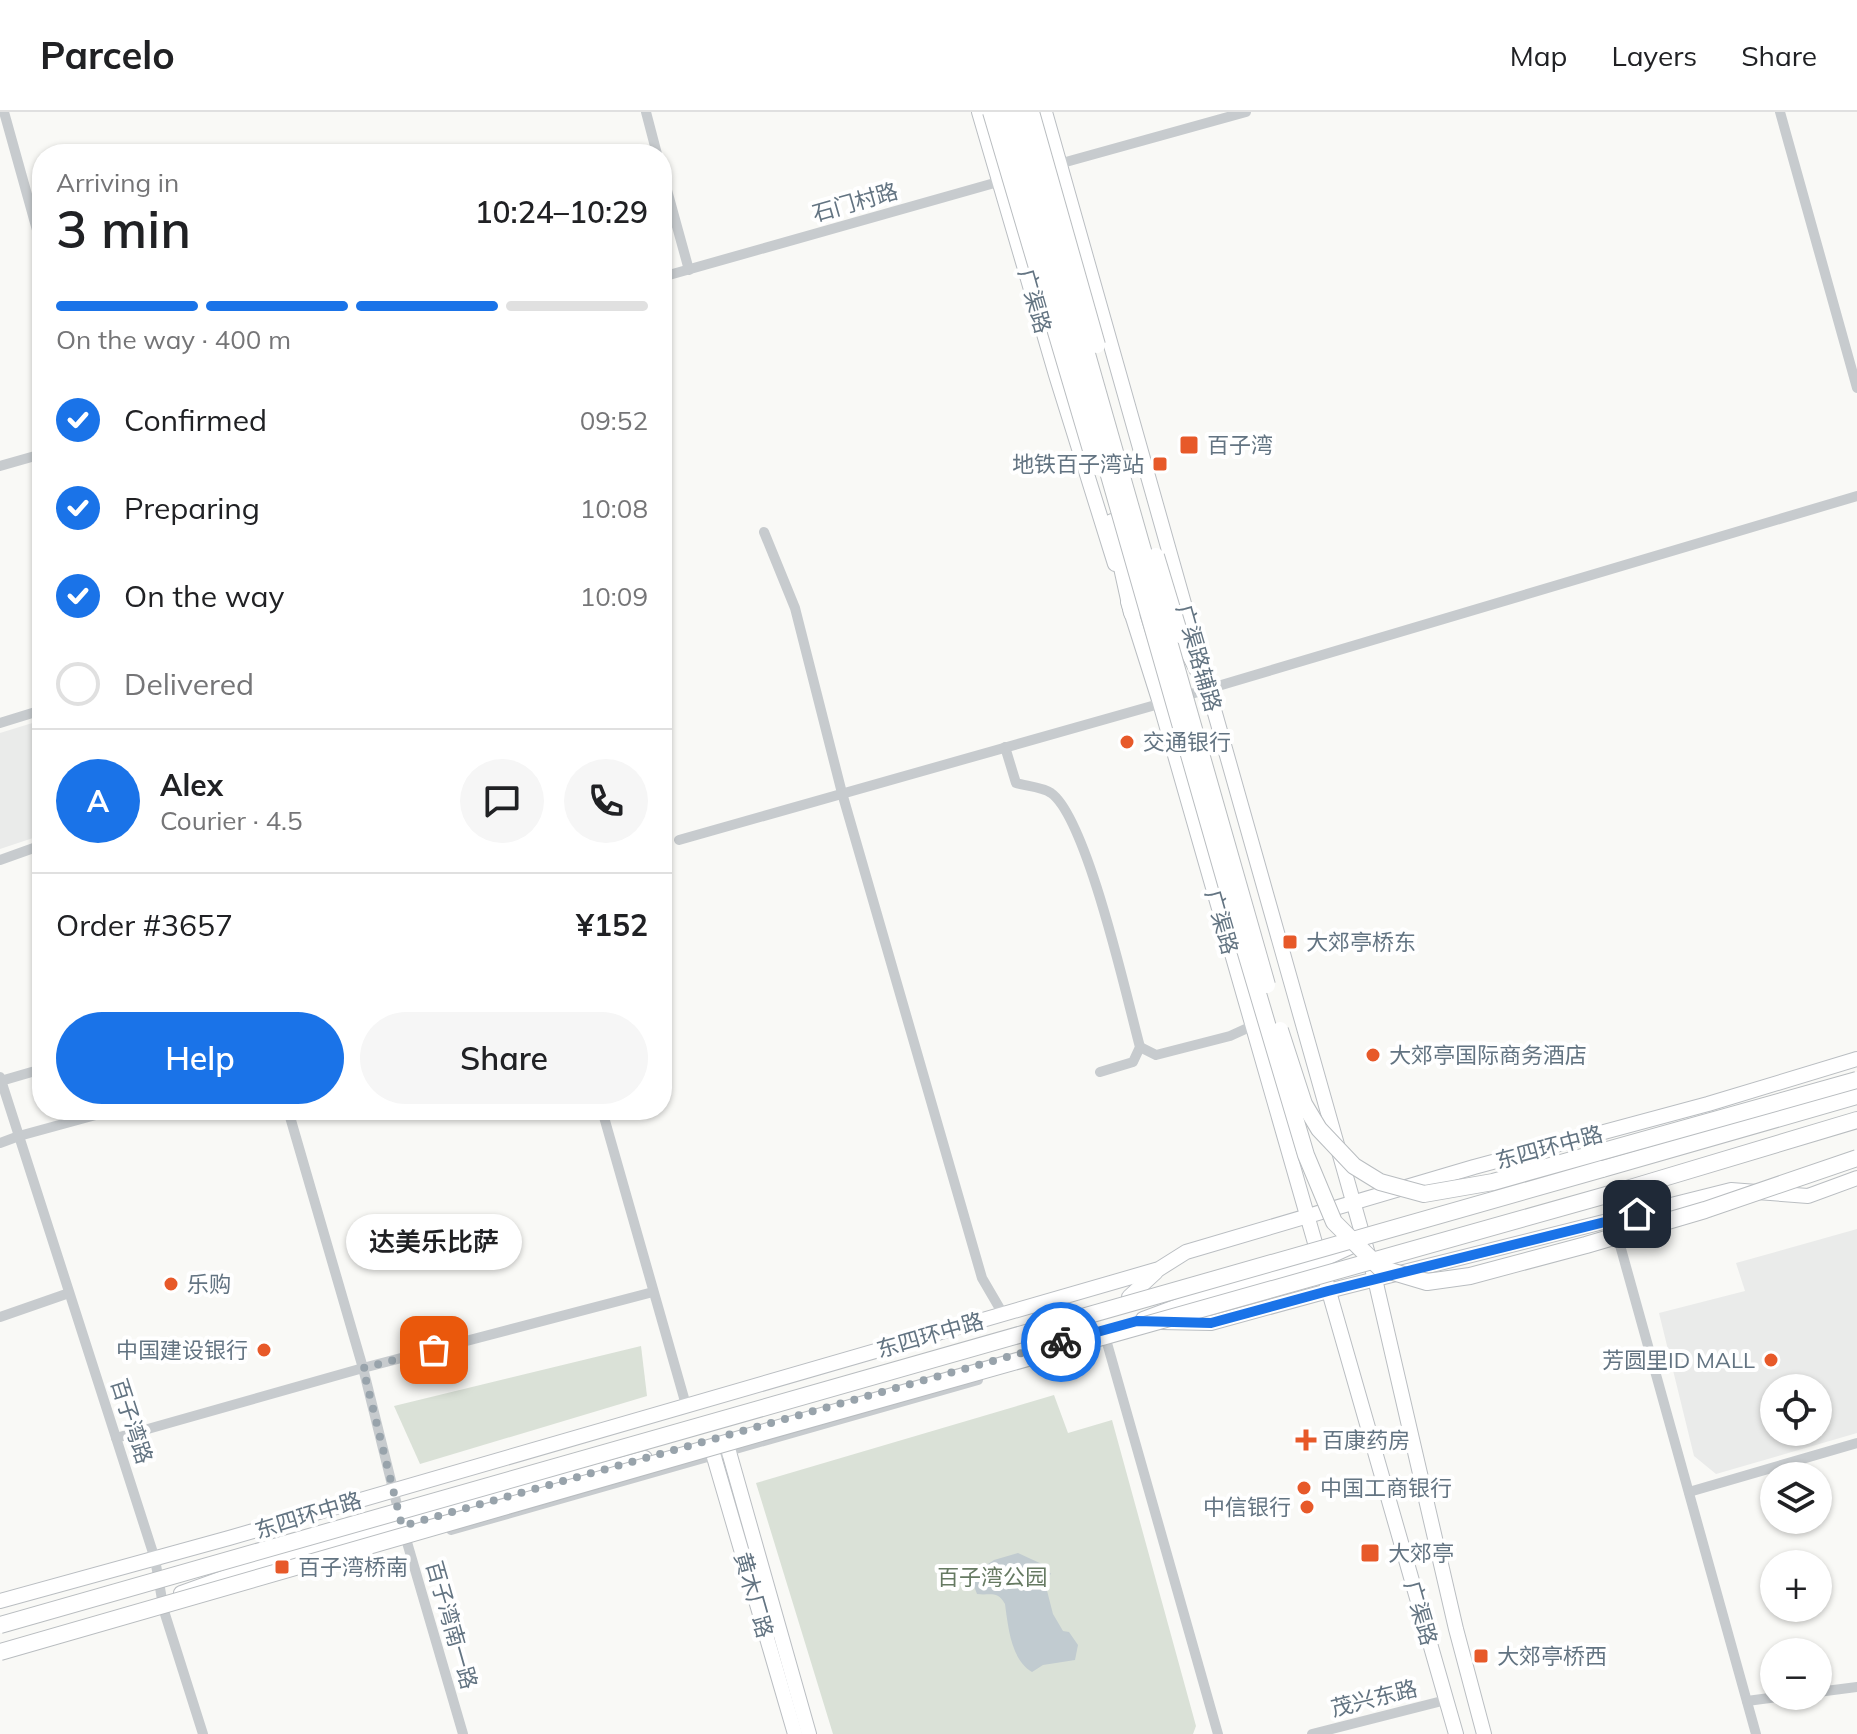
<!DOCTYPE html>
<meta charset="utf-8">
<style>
:root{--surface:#fff;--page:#f6f6f6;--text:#202124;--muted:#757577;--line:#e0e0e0;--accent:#1a73e8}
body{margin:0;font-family:Mulish,"Noto Sans SC",sans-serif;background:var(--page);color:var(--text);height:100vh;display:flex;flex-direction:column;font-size:30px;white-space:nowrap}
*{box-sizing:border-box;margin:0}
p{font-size:26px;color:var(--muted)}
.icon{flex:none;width:44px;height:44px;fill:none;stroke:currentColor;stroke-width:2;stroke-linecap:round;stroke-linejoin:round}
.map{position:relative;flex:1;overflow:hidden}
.side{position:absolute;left:32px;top:32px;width:640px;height:976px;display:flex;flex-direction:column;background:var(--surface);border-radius:32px;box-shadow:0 2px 6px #0004}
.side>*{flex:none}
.buttons{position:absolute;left:1760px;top:1262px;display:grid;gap:16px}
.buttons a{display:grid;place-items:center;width:72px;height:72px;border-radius:50%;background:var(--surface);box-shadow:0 2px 6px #0004;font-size:40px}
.pin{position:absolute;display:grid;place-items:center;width:68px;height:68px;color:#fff;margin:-34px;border-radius:16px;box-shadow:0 4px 12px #0006}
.courier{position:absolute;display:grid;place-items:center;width:80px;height:80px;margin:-40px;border:6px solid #1a73e8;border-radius:50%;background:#fff;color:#222;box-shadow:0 2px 10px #0007}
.bubble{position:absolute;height:56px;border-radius:28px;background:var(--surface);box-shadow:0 2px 6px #0004;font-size:26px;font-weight:600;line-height:56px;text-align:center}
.overview em{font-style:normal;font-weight:600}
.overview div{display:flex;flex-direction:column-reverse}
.overview{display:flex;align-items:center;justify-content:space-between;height:136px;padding:0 24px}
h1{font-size:52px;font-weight:600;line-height:60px}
.bar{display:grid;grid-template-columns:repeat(4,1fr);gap:12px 8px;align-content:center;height:96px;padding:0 24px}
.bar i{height:10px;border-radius:6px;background:var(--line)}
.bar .on{background:var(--accent)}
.bar p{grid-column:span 4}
.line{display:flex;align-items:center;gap:20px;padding:0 24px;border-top:2px solid var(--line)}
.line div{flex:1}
.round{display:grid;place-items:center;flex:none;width:84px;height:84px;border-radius:42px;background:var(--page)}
ol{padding:0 24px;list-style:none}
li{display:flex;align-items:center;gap:24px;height:88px}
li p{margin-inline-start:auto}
li .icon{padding:8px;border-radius:50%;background:var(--accent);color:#fff;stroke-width:4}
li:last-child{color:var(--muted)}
li i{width:44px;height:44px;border:4px solid var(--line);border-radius:50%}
.action{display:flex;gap:16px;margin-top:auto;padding:16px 24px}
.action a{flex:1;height:92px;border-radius:48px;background:var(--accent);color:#fff;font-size:32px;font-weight:600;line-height:92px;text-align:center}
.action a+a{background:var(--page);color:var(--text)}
header{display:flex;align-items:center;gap:48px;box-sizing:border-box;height:112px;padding:0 40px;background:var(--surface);border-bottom:2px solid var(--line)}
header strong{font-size:38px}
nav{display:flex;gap:44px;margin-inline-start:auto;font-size:28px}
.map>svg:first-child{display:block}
</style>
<header>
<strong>Parcelo</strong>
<nav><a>Map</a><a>Layers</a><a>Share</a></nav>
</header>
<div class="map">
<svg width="1857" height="1622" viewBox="0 0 1857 1622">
<rect width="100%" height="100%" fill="#f9f9f6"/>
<g fill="#eaebea" fill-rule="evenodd">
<polygon points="42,608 42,723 0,737 0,621"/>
<path d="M 1857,1117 L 1857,1321 L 1716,1362 L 1694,1344 L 1659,1201 L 1745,1179 L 1736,1151 ZM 1774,1276 L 1818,1276 L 1818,1320 L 1774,1320 Z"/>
</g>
<g fill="#dae1d7">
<polygon points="641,1234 647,1284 420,1352 394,1294"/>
<polygon points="1054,1283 1068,1321 1112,1308 1196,1614 1193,1622 833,1622 756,1371"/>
</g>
<path fill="#c1cbd0" d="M 1018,1441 L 1044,1453 L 1051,1462 L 1044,1467 L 1053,1502 L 1063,1519 L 1069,1520 L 1078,1533 L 1075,1548 L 1043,1553 L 1032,1560 C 1011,1548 1008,1514 1005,1492 C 997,1478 990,1484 977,1482 L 970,1464 L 994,1448 Z"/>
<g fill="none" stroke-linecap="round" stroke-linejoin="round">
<g stroke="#babec2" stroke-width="16">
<g id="major">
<polyline points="979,0 1056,263 1115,452"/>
<polyline points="1045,0 1375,1167 1456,1517 1484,1622"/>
<polyline points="1128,490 1160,591 1456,1622"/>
<polyline points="1129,1185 1156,1160"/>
<polyline points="1143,1207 1226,1176 1320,1149 1357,1132"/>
<polyline points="1161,1210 1211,1211 1328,1179 1731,1078 1808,1084 1857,1066"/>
<polyline points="729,1340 809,1622"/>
<polyline points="714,1345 795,1622"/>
<polyline points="181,1481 279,1446 645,1346"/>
<polyline points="0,1489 229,1426 1159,1157 1186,1140 1474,1055 1708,992 1857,947"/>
</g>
</g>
<g stroke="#b9bdc0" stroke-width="18">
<g id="highway">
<polyline points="1112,410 1132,501"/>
<polyline points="1180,523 1208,578"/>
<polyline points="1602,1057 1857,984"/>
<polyline points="1610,1082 1857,1008"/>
</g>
</g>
<g stroke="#c7cbce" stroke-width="10">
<polyline points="4,0 42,136"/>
<polyline points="646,0 657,42"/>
<polyline points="1780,0 1857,276"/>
<polyline points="1055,53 1246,0"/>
<polyline points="662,60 689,158"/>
<polyline points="662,165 1005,68"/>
<polyline points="0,354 42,342"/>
<polyline points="764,420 795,496 842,681 982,1166 1003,1202"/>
<polyline points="1181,585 1857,384"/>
<polyline points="0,611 42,598"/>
<path d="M 1005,635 L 1016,671 C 1026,674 1043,675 1051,681 C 1087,706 1127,887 1140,935 L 1133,950 L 1100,960"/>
<polyline points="679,728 1166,590"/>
<polyline points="0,748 42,733"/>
<polyline points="1140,935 1156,943 1230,924 1252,914"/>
<polyline points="0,965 155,1447 164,1499 203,1622"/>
<polyline points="1,969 42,957"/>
<polyline points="288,998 363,1256 400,1405"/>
<polyline points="602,998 686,1293"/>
<polyline points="0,1031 19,1024 114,998"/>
<polyline points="1613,1108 1756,1622"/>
<polyline points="0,1205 69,1181"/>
<polyline points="1107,1231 1218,1622"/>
<polyline points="116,1326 363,1256 653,1180"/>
<polyline points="1689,1380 1857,1331"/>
<polyline points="451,1418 978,1268"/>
<polyline points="404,1420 463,1622"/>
<polyline points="1818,1580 1857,1575"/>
<polyline points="1747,1589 1785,1584"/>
<polyline points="1312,1622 1446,1588"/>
</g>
<use href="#major" stroke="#fff" stroke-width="14"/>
<use href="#highway" stroke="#fff" stroke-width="16"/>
<g stroke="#b9bdc0" stroke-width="18" stroke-linecap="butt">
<g id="highway-bridge">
<polyline points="991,0 1096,355"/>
<polyline points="1005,0 1240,821 1306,1043 1334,1110 1380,1156 1427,1170 1470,1164 1586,1133 1705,1098 1857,1046"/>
<polyline points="1018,0 1267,873"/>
<polyline points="1031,0 1097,233"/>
<polyline points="1156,444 1180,523"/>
<polyline points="1280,918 1304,992 1319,1017 1354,1054 1380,1070 1424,1082 1493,1070 1857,968"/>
<polyline points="0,1513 1602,1057"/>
<polyline points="0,1540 740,1327 1610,1082"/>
</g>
</g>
<use href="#highway-bridge" stroke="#fff" stroke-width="16"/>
</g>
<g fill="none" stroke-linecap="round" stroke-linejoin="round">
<polyline stroke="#98a3ab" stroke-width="8" stroke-dasharray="0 14.4" points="434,1238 363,1256 402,1414 1061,1230"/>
<polyline stroke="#1a73e8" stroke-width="10" points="1061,1230 1137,1209 1211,1211 1328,1179 1637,1102"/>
</g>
<g fill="#e75929" stroke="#fff" stroke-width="3">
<rect x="1179" y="323" width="20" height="20" rx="4"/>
<rect x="1152" y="344" width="16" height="16" rx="4"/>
<circle cx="1127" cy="630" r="8"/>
<rect x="1282" y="822" width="16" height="16" rx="4"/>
<circle cx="1373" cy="943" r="8"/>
<circle cx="171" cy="1172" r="8"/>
<circle cx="264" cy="1238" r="8"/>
<circle cx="1771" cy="1248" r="8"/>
<path d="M1302 1316h8v8h8v8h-8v8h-8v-8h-8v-8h8z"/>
<circle cx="1304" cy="1376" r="8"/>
<circle cx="1307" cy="1395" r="8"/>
<rect x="1360" y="1431" width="20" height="20" rx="4"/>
<rect x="274" y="1447" width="16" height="16" rx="4"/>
<rect x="1473" y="1536" width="16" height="16" rx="4"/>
</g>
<g text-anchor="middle" stroke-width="8" stroke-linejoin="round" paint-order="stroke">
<g font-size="22" fill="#637482" stroke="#fff">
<text transform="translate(855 90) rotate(-16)" y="8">石门村路</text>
<text transform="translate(1035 189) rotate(74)" y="8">广渠路</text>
<text transform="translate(1199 546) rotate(74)" y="8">广渠路辅路</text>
<text transform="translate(1222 810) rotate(74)" y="8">广渠路</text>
<text transform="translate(1549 1035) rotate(-15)" y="8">东四环中路</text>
<text transform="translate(930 1223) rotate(-16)" y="8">东四环中路</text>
<text transform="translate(132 1309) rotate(72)" y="8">百子湾路</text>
<text transform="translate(308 1403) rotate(-17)" y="8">东四环中路</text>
<text transform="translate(754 1483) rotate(74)" y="8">黄木厂路</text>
<text transform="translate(1421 1501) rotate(74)" y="8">广渠路</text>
<text transform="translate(452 1513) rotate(74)" y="8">百子湾南一路</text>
<text transform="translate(1374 1586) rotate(-14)" y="8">茂兴东路</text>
</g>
<g font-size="22" fill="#637482" stroke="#fff" text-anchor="start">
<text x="1207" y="341">百子湾</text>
<text x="1144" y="360" text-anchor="end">地铁百子湾站</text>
<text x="1143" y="638">交通银行</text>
<text x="1306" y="838">大郊亭桥东</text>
<text x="1389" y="951">大郊亭国际商务酒店</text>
<text x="187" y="1180">乐购</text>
<text x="248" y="1246" text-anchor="end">中国建设银行</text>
<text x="1755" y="1256" text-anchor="end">芳圆里ID MALL</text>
<text x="1322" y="1336">百康药房</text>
<text x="1320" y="1384">中国工商银行</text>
<text x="1291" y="1403" text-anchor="end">中信银行</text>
<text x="1388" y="1449">大郊亭</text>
<text x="298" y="1463">百子湾桥南</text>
<text x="1497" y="1552">大郊亭桥西</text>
</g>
<g font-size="22" fill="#667a62" stroke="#fff">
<text x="992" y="1473">百子湾公园</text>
</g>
</g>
</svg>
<div class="buttons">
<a><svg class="icon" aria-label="locate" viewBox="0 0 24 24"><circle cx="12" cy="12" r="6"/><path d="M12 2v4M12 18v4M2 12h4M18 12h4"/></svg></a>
<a><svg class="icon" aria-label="layers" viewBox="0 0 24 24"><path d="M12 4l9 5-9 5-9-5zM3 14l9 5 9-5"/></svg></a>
<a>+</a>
<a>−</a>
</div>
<div class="pin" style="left:434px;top:1238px;background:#ea580c"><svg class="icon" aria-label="bag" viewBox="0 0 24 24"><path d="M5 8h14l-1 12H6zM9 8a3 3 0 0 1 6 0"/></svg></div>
<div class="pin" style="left:1637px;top:1102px;background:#1f2937"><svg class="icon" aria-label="home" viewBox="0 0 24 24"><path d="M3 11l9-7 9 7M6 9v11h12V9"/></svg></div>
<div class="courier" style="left:1061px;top:1230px"><svg class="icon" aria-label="bike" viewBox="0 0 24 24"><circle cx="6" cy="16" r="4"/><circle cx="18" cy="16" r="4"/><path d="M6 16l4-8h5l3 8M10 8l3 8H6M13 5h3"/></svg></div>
<div class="bubble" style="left:346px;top:1102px;width:176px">达美乐比萨</div>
<section class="side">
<div class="overview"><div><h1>3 min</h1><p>Arriving in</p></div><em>10:24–10:29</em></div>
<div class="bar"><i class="on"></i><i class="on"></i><i class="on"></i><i></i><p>On the way · 400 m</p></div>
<ol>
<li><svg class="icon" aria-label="check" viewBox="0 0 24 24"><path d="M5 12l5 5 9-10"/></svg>Confirmed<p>09:52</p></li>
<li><svg class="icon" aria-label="check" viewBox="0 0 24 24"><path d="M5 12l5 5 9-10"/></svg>Preparing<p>10:08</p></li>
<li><svg class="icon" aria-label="check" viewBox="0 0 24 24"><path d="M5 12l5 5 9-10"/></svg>On the way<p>10:09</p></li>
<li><i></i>Delivered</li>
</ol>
<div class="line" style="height:144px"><b class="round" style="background:var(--accent);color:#fff">A</b><div><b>Alex</b><p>Courier · 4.5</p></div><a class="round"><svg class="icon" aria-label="chat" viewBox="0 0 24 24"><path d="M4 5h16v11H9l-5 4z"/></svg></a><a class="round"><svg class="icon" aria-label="phone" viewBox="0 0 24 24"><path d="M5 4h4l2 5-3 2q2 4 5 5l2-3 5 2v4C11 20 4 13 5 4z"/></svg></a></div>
<div class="line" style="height:104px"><div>Order #3657</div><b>¥152</b></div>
<div class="action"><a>Help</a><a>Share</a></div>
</section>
</div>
